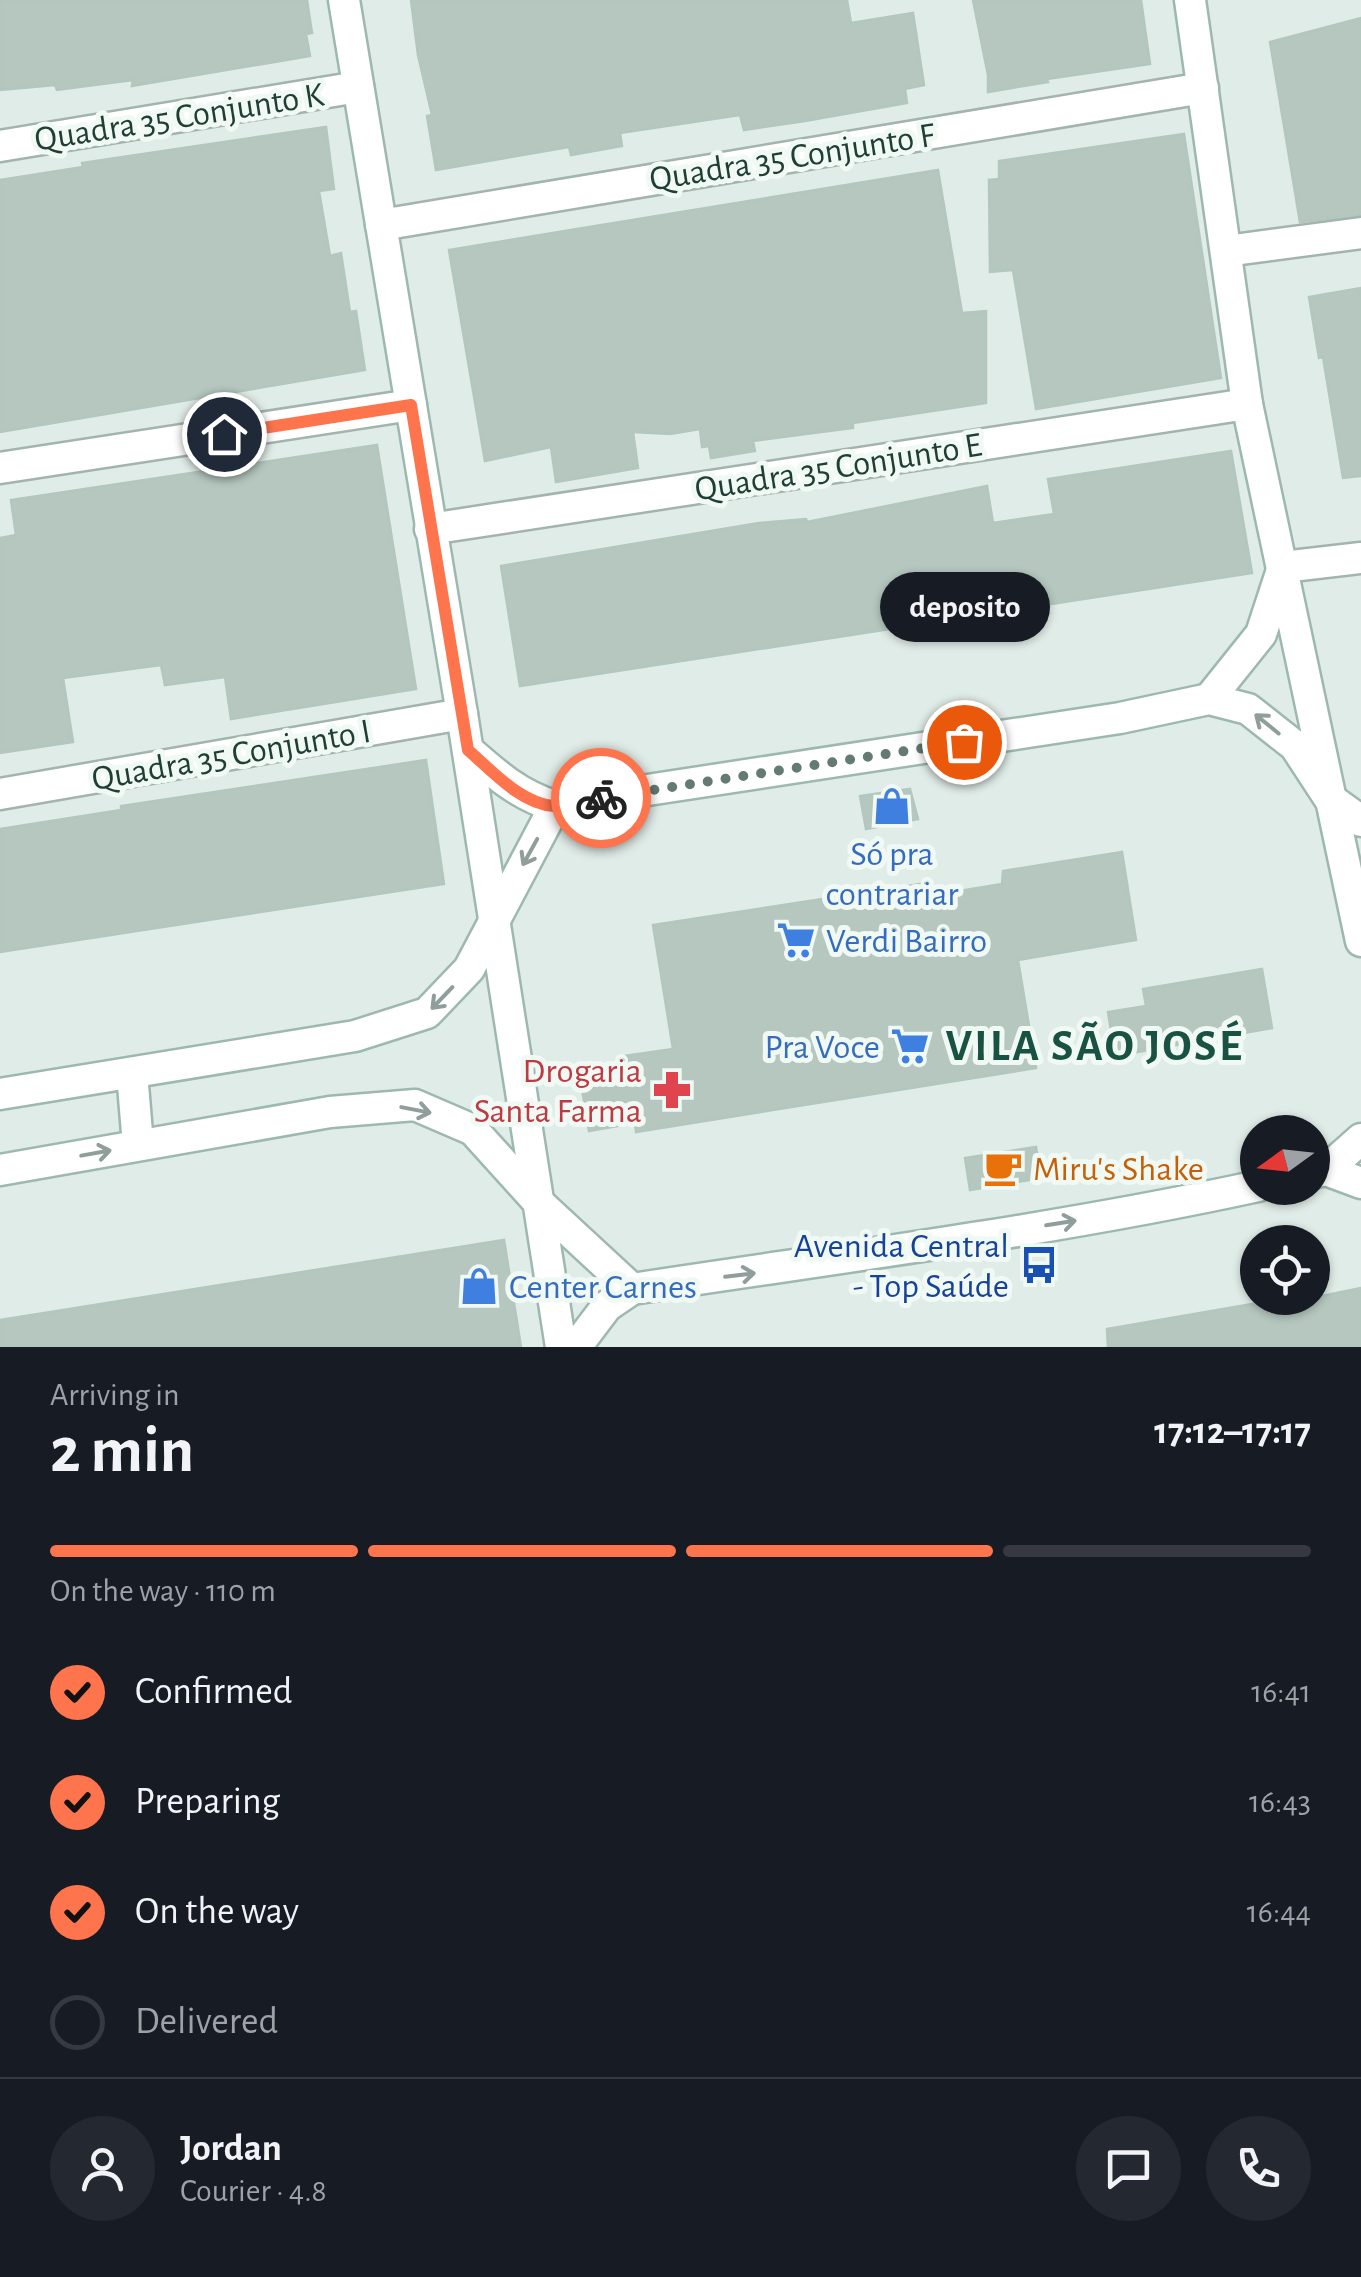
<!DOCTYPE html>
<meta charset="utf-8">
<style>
:root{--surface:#171b24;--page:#242831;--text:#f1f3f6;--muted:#9ea1a6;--line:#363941;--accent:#fe744d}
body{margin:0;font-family:"Alegreya Sans",sans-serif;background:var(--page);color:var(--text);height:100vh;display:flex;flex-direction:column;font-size:38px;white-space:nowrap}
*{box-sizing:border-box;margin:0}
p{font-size:32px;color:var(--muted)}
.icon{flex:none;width:55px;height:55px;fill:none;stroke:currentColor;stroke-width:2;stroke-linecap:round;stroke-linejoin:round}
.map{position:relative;height:1347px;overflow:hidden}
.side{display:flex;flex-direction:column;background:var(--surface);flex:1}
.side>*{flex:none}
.needle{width:65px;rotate:255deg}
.tools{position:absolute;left:1240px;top:1115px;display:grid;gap:20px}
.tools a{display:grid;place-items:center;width:90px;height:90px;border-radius:50%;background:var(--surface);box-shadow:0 2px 8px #0004;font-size:50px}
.pin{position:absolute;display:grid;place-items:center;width:85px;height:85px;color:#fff;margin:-42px;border:5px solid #fff;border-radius:50%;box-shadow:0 2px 10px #0007}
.courier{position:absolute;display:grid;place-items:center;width:100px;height:100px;margin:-50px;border:8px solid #fe744d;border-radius:50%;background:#fff;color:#222;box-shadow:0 2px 12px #0007}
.bubble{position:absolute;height:70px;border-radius:35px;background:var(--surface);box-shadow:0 2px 8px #0004;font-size:32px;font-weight:600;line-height:70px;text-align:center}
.headline em{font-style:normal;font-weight:600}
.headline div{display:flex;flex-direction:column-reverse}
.headline{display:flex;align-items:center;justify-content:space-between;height:170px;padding:0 50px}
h1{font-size:65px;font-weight:600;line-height:75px}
.bar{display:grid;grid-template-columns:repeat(4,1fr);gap:15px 10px;align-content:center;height:120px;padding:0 50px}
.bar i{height:12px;border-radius:8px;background:var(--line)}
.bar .active{background:var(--accent)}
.bar p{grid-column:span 4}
.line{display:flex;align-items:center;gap:25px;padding:0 50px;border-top:2px solid var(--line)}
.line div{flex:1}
.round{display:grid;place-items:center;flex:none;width:105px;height:105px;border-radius:52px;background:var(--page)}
ol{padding:0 50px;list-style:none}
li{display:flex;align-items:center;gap:30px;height:110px}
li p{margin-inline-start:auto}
li .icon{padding:10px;border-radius:50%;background:var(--accent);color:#111;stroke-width:4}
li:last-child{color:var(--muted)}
li i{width:55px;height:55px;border:5px solid var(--line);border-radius:50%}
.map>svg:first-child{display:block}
</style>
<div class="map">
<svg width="1361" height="1347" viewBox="0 0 1361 1347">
<rect width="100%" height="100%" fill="#e0ece7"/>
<g fill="#b5c7bf" stroke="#b2c7bd" stroke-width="2.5">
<polygon points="0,0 307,0 312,33 306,34 310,56 132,86 133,80 57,90 55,85 0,90"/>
<polygon points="411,0 847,0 851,23 913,13 924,85 905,89 907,103 805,121 744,130 740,115 620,133 622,146 571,155 569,147 436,170 427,116 432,115 418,55"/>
<polygon points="973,0 1141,0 1150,64 1047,79 1048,82 988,92 988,75"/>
<polygon points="1361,18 1361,215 1300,222 1270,42"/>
<polygon points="326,127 334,189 319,191 330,256 341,253 350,312 356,311 365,370 0,432 0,180 83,167 82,163"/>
<polygon points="1184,134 1221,378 1036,409 1013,270 990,272 989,180 999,179 999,161"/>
<polygon points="938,170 962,313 986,311 986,403 853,423 853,428 753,441 755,451 711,458 709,446 702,447 700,429 670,434 633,432 638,468 556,482 551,447 485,461 449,250"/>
<polygon points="1361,288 1361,476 1343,478 1323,357 1319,358 1309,297"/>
<polygon points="377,445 416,689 231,719 225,677 165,685 161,665 63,678 73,742 0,753 0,538 16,535 11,500"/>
<polygon points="1231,451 1252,573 520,686 501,566 759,523 806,519 807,522 987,486 993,523 1054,514 1048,479"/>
<polygon points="426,760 444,884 0,952 0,829 121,810 121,806"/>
<polygon points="910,789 918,819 866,829 860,796"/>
<polygon points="1122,852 1136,940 1018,960 1036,1068 636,1132 635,1123 589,1131 581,1083 628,1076 624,1056 673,1049 653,925 927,883 929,896 1002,884 1003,871"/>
<polygon points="1262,969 1272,1028 1115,1056 1108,1012 1146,1006 1143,989"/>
<polygon points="1036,1147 1041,1178 970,1190 965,1158"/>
<polygon points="504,1240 521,1347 0,1347 0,1320"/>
<polygon points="1361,1288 1361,1347 1108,1347 1107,1329 1287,1298 1312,1298"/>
</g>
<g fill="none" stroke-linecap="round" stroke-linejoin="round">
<g stroke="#a2b4ae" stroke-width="35">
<g id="street">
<polyline points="0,146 358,87"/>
<polyline points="381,225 1203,88"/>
<polyline points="1226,251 1361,233"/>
<polyline points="0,468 411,405"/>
<polyline points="430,529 1247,404"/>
<polyline points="1283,567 1361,558"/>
<polyline points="0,794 462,714"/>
</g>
</g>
<g stroke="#9db9af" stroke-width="35">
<g id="secondary">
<polyline points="344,0 462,714 561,1347"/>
<polyline points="1190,0 1247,404 1361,941"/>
<polyline points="1209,699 1261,634 1282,570"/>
<path d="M 468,750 C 495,774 520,796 555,806"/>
<polyline points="132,1073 138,1145"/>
<polyline points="0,1094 355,1036 427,1013 469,969 555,806 582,800 1120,718 1209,699 1248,709 1295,746 1329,798 1361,821"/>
<path d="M 0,1170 L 330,1112 L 415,1105 L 473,1130 L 539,1203 L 632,1289 C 841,1257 1051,1231 1258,1186"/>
<polyline points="1326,1170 1361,1183"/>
<polyline points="1312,1173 1326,1170 1361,1139"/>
<polyline points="576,1347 607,1306 632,1289"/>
</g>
</g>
<use href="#street" stroke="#fff" stroke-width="30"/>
<use href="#secondary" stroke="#fff" stroke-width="30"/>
</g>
<defs><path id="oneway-shaft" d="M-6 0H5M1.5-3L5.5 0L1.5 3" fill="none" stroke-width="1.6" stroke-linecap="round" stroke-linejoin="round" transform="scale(2.5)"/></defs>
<g stroke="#8f9e9a">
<use href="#oneway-shaft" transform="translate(1267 724) rotate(-141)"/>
<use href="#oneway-shaft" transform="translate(530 852) rotate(119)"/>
<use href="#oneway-shaft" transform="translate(442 998) rotate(134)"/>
<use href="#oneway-shaft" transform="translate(416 1110) rotate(11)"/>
<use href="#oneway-shaft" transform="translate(96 1153) rotate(-10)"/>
<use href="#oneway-shaft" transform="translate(1061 1223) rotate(-9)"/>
<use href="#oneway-shaft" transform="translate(740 1275) rotate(-7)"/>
</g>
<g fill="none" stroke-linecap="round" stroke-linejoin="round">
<polyline stroke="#637b73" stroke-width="10" stroke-dasharray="0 18" points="601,798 964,742"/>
<path stroke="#fe744d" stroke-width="12" d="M 224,434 L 411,405 L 468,750 C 491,770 521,804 554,806 C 568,807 586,800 601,798"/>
</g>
<defs>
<g id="shop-bare" transform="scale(3)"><path d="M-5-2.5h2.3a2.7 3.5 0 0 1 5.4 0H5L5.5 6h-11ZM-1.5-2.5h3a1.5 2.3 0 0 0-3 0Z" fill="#3f7fe0" stroke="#f1f9f5" stroke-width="2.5" paint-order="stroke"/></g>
<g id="supermarket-bare" transform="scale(3)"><path d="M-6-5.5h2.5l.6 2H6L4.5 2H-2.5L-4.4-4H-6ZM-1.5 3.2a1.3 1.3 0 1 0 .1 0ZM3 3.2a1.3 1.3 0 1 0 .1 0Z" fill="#3f7fe0" stroke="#f1f9f5" stroke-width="2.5" paint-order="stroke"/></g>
<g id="pharmacy-bare" transform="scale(3)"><path d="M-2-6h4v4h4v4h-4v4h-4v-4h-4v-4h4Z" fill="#e0444e" stroke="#f1f9f5" stroke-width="2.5" paint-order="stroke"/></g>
<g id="cafe-bare" transform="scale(3)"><path d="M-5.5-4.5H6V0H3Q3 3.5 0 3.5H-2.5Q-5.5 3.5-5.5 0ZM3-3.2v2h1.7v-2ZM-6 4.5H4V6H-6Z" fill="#e8710a" stroke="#f1f9f5" stroke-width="2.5" paint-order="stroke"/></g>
<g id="bus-bare" transform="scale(3)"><path d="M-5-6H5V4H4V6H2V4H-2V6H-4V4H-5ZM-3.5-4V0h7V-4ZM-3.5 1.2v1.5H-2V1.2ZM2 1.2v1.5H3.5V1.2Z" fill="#1a4fb4" stroke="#f1f9f5" stroke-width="2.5" paint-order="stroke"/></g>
</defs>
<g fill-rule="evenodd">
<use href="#shop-bare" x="892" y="806"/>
<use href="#supermarket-bare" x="796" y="940"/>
<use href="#supermarket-bare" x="910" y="1046"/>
<use href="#pharmacy-bare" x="672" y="1090"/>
<use href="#cafe-bare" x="1003" y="1168"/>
<use href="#bus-bare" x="1039" y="1265"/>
<use href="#shop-bare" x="479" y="1286"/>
</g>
<g text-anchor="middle" stroke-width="10" stroke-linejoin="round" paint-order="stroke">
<g font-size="35" fill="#1f3e35" stroke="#f1f9f5">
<text transform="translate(179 116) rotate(-9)" y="12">Quadra 35 Conjunto K</text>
<text transform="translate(792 156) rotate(-9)" y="12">Quadra 35 Conjunto F</text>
<text transform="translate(838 466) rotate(-9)" y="12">Quadra 35 Conjunto E</text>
<text transform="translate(231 754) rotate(-10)" y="12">Quadra 35 Conjunto I</text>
</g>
<g font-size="35" fill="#366cbe" stroke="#f1f9f5" text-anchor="start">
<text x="892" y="865" text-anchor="middle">Só pra<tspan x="892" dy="40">contrariar</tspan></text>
<text x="826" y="952">Verdi Bairro</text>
<text x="880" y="1058" text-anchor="end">Pra Voce</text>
<text x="509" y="1298">Center Carnes</text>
</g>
<g font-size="35" fill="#be3a42" stroke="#f1f9f5" text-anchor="end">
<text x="642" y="1082">Drogaria<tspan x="642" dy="40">Santa Farma</tspan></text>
</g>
<g font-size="35" fill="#c56008" stroke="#f1f9f5" text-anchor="start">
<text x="1033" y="1180">Miru's Shake</text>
</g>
<g font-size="35" fill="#164399" stroke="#f1f9f5" text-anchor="end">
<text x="1009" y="1257">Avenida Central<tspan x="1009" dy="40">- Top Saúde</tspan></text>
</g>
<g font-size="45" font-weight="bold" letter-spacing="2.5" fill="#195243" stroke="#f1f9f5">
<text x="1095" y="1060">VILA SÃO JOSÉ</text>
</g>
</g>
</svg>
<div class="tools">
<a><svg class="needle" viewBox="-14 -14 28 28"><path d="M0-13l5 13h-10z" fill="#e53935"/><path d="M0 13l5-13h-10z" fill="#9ea1a6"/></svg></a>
<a><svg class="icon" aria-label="locate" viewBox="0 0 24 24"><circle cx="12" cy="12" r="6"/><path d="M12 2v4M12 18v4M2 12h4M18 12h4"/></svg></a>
</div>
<div class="pin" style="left:964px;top:742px;background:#ea580c"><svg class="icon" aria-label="bag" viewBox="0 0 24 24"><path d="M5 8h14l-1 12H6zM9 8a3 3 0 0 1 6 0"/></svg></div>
<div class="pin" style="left:224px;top:434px;background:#1f2937"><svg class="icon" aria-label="home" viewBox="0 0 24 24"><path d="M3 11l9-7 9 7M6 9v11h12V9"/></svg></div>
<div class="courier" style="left:601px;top:798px"><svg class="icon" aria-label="bike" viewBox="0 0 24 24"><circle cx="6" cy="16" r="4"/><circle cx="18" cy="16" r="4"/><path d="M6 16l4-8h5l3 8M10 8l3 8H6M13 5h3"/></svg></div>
<div class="bubble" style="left:880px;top:572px;width:170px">deposito</div>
</div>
<section class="side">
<div class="headline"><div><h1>2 min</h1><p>Arriving in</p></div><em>17:12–17:17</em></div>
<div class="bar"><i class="active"></i><i class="active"></i><i class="active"></i><i></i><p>On the way · 110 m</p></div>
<ol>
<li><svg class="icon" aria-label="check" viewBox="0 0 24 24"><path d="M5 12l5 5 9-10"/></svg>Confirmed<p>16:41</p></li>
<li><svg class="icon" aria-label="check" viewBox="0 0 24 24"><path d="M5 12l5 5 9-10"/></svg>Preparing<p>16:43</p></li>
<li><svg class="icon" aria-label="check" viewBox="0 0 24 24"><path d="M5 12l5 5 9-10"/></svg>On the way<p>16:44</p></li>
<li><i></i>Delivered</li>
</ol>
<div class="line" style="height:180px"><a class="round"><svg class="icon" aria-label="person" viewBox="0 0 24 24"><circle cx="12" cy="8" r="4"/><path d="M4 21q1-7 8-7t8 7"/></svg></a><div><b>Jordan</b><p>Courier · 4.8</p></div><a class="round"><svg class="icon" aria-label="chat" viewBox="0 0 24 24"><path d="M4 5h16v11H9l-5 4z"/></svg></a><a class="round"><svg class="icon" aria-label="phone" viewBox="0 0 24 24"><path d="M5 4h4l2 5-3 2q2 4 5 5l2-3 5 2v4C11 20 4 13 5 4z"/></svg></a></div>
</section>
